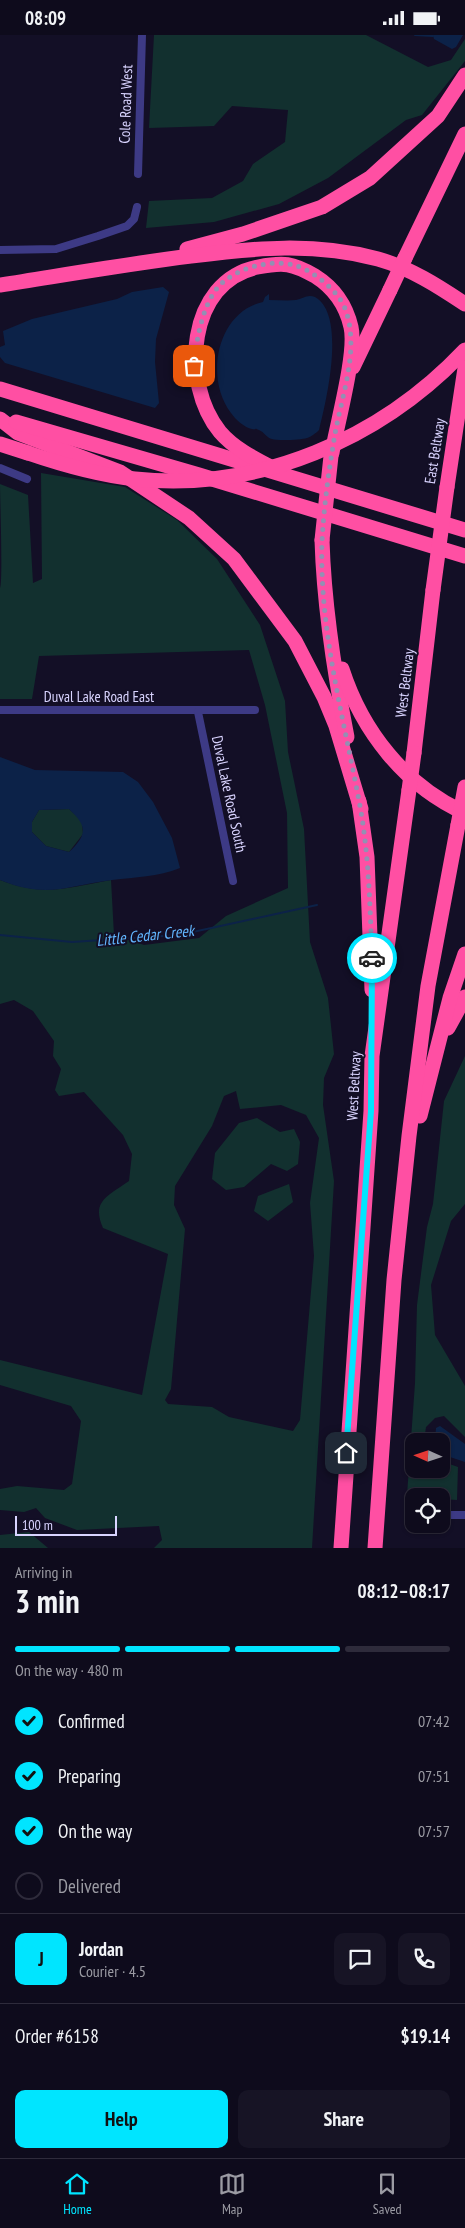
<!DOCTYPE html>
<meta charset="utf-8">
<style>
:root{--surface:#0e0b1c;--page:#171425;--text:#f1f3f6;--muted:#9b9ba3;--line:#2e2b3b;--accent:#00e5ff}
body{margin:0;font-family:"PT Sans Narrow",sans-serif;background:var(--page);color:var(--text);height:100vh;display:flex;flex-direction:column;font-size:19px;white-space:nowrap}
*{box-sizing:border-box;margin:0}
p{font-size:16px;color:var(--muted)}
.icon{flex:none;width:28px;height:28px;fill:none;stroke:currentColor;stroke-width:2;stroke-linecap:round;stroke-linejoin:round}
.map{position:relative;height:1513px;overflow:hidden}
.drawer{display:flex;flex-direction:column;background:var(--surface);flex:1}
.drawer>*{flex:none}
.needle{width:32px;rotate:273deg}
.buttons{position:absolute;left:405px;top:1398px;display:grid;gap:10px}
.buttons a{display:grid;place-items:center;width:45px;height:45px;border-radius:10px;background:var(--surface);box-shadow:0 1px 4px #0004,0 0 0 1px var(--line);font-size:25px}
.scale{position:absolute;left:15px;bottom:12px;width:102px;box-sizing:border-box;padding-left:5px;border:2px solid #d9d4ff;border-top:0;font-size:14px;line-height:18px;white-space:nowrap;color:#d9d4ff;-webkit-text-stroke:4px #130f26;paint-order:stroke}
.pin{position:absolute;display:grid;place-items:center;width:42px;height:42px;color:#fff;margin:-21px;border-radius:10px;box-shadow:0 2px 8px #0006}
.courier{position:absolute;display:grid;place-items:center;width:50px;height:50px;margin:-25px;border:4px solid #00e5ff;border-radius:50%;background:#fff;color:#222;box-shadow:0 1px 6px #0007}
.head em{font-style:normal;font-weight:700}
.head div{display:flex;flex-direction:column-reverse}
.head{display:flex;align-items:center;justify-content:space-between;height:85px;padding:0 15px}
h1{font-size:32px;font-weight:700;line-height:38px}
.bar{display:grid;grid-template-columns:repeat(4,1fr);gap:8px 5px;align-content:center;height:60px;padding:0 15px}
.bar i{height:6px;border-radius:4px;background:var(--line)}
.bar .active{background:var(--accent)}
.bar p{grid-column:span 4}
.line{display:flex;align-items:center;gap:12px;padding:0 15px;border-top:1px solid var(--line)}
.line div{flex:1}
.round{display:grid;place-items:center;flex:none;width:52px;height:52px;border-radius:10px;background:var(--page)}
ol{padding:0 15px;list-style:none}
li{display:flex;align-items:center;gap:15px;height:55px}
li p{margin-inline-start:auto}
li .icon{padding:5px;border-radius:50%;background:var(--accent);color:#111;stroke-width:4}
li:last-child{color:var(--muted)}
li i{width:28px;height:28px;border:2px solid var(--line);border-radius:50%}
.action{display:flex;gap:10px;margin-top:auto;padding:10px 15px}
.action a{flex:1;height:58px;border-radius:10px;background:var(--accent);color:#111;font-size:20px;font-weight:700;line-height:58px;text-align:center}
.action a+a{background:var(--page);color:var(--text)}
.status{display:flex;justify-content:space-between;align-items:center;height:35px;padding:0 25px;background:var(--surface);direction:ltr}
.status svg{height:14px;fill:currentColor}
.dock{display:flex;justify-content:space-around;align-items:center;height:70px;border-top:1px solid var(--line);background:var(--surface);font-size:14px;color:var(--muted)}
.dock a{display:grid;justify-items:center;gap:2px}
.dock .active{color:var(--accent)}
.map>svg:first-child{display:block}
</style>
<div class="status"><b>08:09</b><svg viewBox="0 0 49 12"><path d="M0 12V9h3v3zM5 12V6h3v6zM10 12V3h3v9zM15 12V0h3v12zM26 1h20v11H26zM47 4h2v5h-2z"/></svg></div>
<div class="map">
<svg width="465" height="1513" viewBox="0 0 465 1513">
<rect width="100%" height="100%" fill="#130f26"/>
<g fill="#12302f" fill-rule="evenodd">
<polygon points="154,0 366,0 428,32 451,25 465,4 465,26 422,80 406,85 328,143 279,169 214,187 146,193 149,166 212,163 243,146 253,129 285,107 288,75 232,71 214,91 149,93"/>
<path d="M 41,438 L 125,452 L 177,485 L 217,524 L 260,590 L 285,666 L 288,717 L 304,794 L 310,907 L 328,963 L 334,1019 L 324,1043 L 323,1070 L 334,1146 L 312,1513 L 154,1513 L 162,1505 L 159,1491 L 77,1495 L 45,1483 L 36,1473 L 24,1477 L 0,1475 L 0,1454 L 17,1451 L 64,1455 L 72,1449 L 81,1386 L 71,1371 L 0,1350 L 0,1325 L 142,1360 L 168,1219 L 103,1193 C 91,1166 108,1161 129,1146 L 132,1119 L 123,1100 L 84,1057 L 59,1061 L 55,1055 L 61,1034 L 53,1021 L 54,1006 L 33,976 L 14,965 L 0,969 L 0,845 C 44,862 67,853 111,845 L 114,900 L 144,910 L 199,903 L 226,881 L 288,853 L 287,778 L 265,670 L 249,615 L 39,621 L 32,664 L 0,664 L 0,553 C 3,548 0,463 0,449 L 28,460 L 33,548 L 42,544 ZM 236,1056 L 240,1074 L 281,1070 L 306,1080 L 319,1103 L 310,1168 L 314,1221 L 300,1385 L 293,1396 L 229,1382 L 212,1372 L 168,1369 L 165,1365 L 171,1354 L 185,1194 L 174,1170 L 175,1151 L 212,1091 L 224,1061 Z"/>
<polygon points="69,774 82,786 83,799 69,817 46,811 32,797 32,787 39,775"/>
<polygon points="465,1021 465,1169 451,1186 431,1250 435,1300 465,1351 465,1402 444,1381 435,1383 426,1392 424,1406 414,1406 414,1434 441,1434 441,1426 458,1432 457,1465 441,1464 441,1461 407,1460 415,1348 417,1270 427,1192 433,1169 444,1066"/>
<polygon points="257,1083 280,1097 294,1094 300,1107 298,1129 287,1136 271,1129 244,1152 226,1155 212,1144 215,1118 239,1088"/>
<polygon points="289,1149 293,1167 268,1186 254,1176 258,1161"/>
<polygon points="29,1497 48,1513 0,1513 0,1500"/>
</g>
<g fill="#0c2248" fill-rule="evenodd">
<polygon points="433,0 463,0 456,12 452,14 434,4"/>
<polygon points="163,252 169,257 156,304 155,327 159,368 155,373 5,328 0,322 0,312 5,310 3,296 32,284 117,264 132,257"/>
<path d="M 269,259 L 269,265 C 278,265 288,266 296,265 C 303,264 307,259 315,262 C 347,280 326,367 319,395 C 316,398 311,402 307,403 C 301,405 277,406 272,404 C 267,403 264,397 259,395 C 253,392 258,395 252,394 C 245,393 235,384 231,378 C 204,343 217,277 263,267 L 265,262 Z"/>
<path d="M 0,722 L 35,735 L 123,737 L 138,747 L 153,767 L 172,803 L 180,833 C 158,842 135,842 112,845 C 66,851 47,864 0,845 ZM 69,774 C 87,791 88,799 69,817 L 46,811 L 32,797 L 32,787 L 39,775 Z"/>
<polygon points="440,1391 465,1409 465,1427 441,1419 441,1406 435,1406 436,1393"/>
</g>
<g fill="none" stroke-linecap="round" stroke-linejoin="round">
<g stroke="#0c2248" stroke-width="2">
<polyline points="415,0 433,1"/>
<polyline points="0,900 72,907 179,900 317,870"/>
</g>
<g stroke="#3d3a85" stroke-width="8">
<polyline points="138,139 142,0"/>
<polyline points="0,215 56,214 98,201 127,191 134,184 137,172"/>
<polyline points="0,433 27,444"/>
<polyline points="0,675 255,675"/>
<polyline points="198,677 233,846"/>
<polyline points="441,1480 465,1480"/>
</g>
<g stroke="#ff4fa3" stroke-width="15">
<polyline points="187,214 243,199 322,172 370,143 438,81 465,40"/>
<polyline points="405,223 465,99"/>
<path d="M 0,250 C 64,240 127,229 191,221 C 255,213 314,207 378,224 C 410,233 438,251 465,269"/>
<polyline points="353,332 390,255"/>
<polyline points="0,354 465,495"/>
<polyline points="0,384 18,398 120,437 189,483 234,524 295,606 324,662 336,691 361,774"/>
<polyline points="16,387 199,440 465,521"/>
<polyline points="0,409 28,418"/>
<path d="M 286,440 C 264,428 237,417 220,397 C 180,348 187,246 258,232 C 284,227 292,228 315,241 C 334,253 346,270 351,292 C 357,317 337,389 332,418"/>
<polyline points="447,452 465,333"/>
<path d="M 322,505 C 324,572 334,636 347,702"/>
<path d="M 342,634 C 362,696 405,751 465,778"/>
<polyline points="414,718 433,555"/>
<polyline points="359,766 367,822 372,955"/>
<polyline points="448,993 465,962"/>
<polyline points="420,1081 450,963 465,919"/>
<polyline points="341,1513 371,1076 372,1021 409,755"/>
<polyline points="375,1513 394,1245 409,1101 428,951 458,790"/>
</g>
<g stroke="#ff4fa3" stroke-width="15">
<polyline points="390,255 405,223"/>
<path d="M 28,418 C 63,430 98,440 135,444 C 259,457 381,404 465,315"/>
<polyline points="322,505 331,421"/>
<polyline points="433,555 447,452"/>
<polyline points="409,755 414,718"/>
<polyline points="458,790 465,752"/>
</g>
</g>
<g fill="none" stroke-linecap="round" stroke-linejoin="round">
<path stroke="#948fb3" stroke-width="5" stroke-dasharray="0 9" d="M 194,331 C 196,307 202,270 219,251 C 236,233 270,224 294,230 C 311,234 337,255 344,271 C 361,311 342,359 335,399 C 329,434 324,470 322,506 C 319,595 344,684 360,771 C 369,821 370,872 372,923"/>
<polyline stroke="#00e5ff" stroke-width="6" points="346,1418 371,1076 372,923"/>
</g>
<g text-anchor="middle" stroke-width="4" stroke-linejoin="round" paint-order="stroke">
<g font-size="15" fill="#d9d4ff" stroke="#130f26">
<text transform="translate(126 69) rotate(-88)" y="5">Cole Road West</text>
<text transform="translate(435 416) rotate(-81)" y="5">East Beltway</text>
<text transform="translate(405 648) rotate(-83)" y="5">West Beltway</text>
<text x="99" y="667">Duval Lake Road East</text>
<text transform="translate(229 759) rotate(78)" y="5">Duval Lake Road South</text>
<text transform="translate(354 1051) rotate(-87)" y="5">West Beltway</text>
</g>
<g font-size="16" font-style="italic" fill="#62b6ff" stroke="#130f26">
<text transform="translate(145 900) rotate(-6)" y="6">Little Cedar Creek</text>
</g>
</g>
</svg>
<div class="buttons">
<a><svg class="needle" viewBox="-14 -14 28 28"><path d="M0-13l5 13h-10z" fill="#e53935"/><path d="M0 13l5-13h-10z" fill="#9b9ba3"/></svg></a>
<a><svg class="icon" aria-label="locate" viewBox="0 0 24 24"><circle cx="12" cy="12" r="6"/><path d="M12 2v4M12 18v4M2 12h4M18 12h4"/></svg></a>
</div>
<div class="scale">100 m</div>
<div class="pin" style="left:194px;top:331px;background:#ea580c"><svg class="icon" aria-label="bag" viewBox="0 0 24 24"><path d="M5 8h14l-1 12H6zM9 8a3 3 0 0 1 6 0"/></svg></div>
<div class="pin" style="left:346px;top:1418px;background:#1f2937"><svg class="icon" aria-label="home" viewBox="0 0 24 24"><path d="M3 11l9-7 9 7M6 9v11h12V9"/></svg></div>
<div class="courier" style="left:372px;top:923px"><svg class="icon" aria-label="car" viewBox="0 0 24 24"><path d="M5 17H2v-5l4-1 3-4h7l3 4 3 1v5h-3M9 17h6M6 11h13"/><circle cx="7" cy="17" r="2"/><circle cx="17" cy="17" r="2"/></svg></div>
</div>
<section class="drawer">
<div class="head"><div><h1>3 min</h1><p>Arriving in</p></div><em>08:12–08:17</em></div>
<div class="bar"><i class="active"></i><i class="active"></i><i class="active"></i><i></i><p>On the way · 480 m</p></div>
<ol>
<li><svg class="icon" aria-label="check" viewBox="0 0 24 24"><path d="M5 12l5 5 9-10"/></svg>Confirmed<p>07:42</p></li>
<li><svg class="icon" aria-label="check" viewBox="0 0 24 24"><path d="M5 12l5 5 9-10"/></svg>Preparing<p>07:51</p></li>
<li><svg class="icon" aria-label="check" viewBox="0 0 24 24"><path d="M5 12l5 5 9-10"/></svg>On the way<p>07:57</p></li>
<li><i></i>Delivered</li>
</ol>
<div class="line" style="height:90px"><b class="round" style="background:var(--accent);color:#111">J</b><div><b>Jordan</b><p>Courier · 4.5</p></div><a class="round"><svg class="icon" aria-label="chat" viewBox="0 0 24 24"><path d="M4 5h16v11H9l-5 4z"/></svg></a><a class="round"><svg class="icon" aria-label="phone" viewBox="0 0 24 24"><path d="M5 4h4l2 5-3 2q2 4 5 5l2-3 5 2v4C11 20 4 13 5 4z"/></svg></a></div>
<div class="line" style="height:65px"><div>Order #6158</div><b>$19.14</b></div>
<div class="action"><a>Help</a><a>Share</a></div>
</section>
<nav class="dock">
<a class="active"><svg class="icon" aria-label="home" viewBox="0 0 24 24"><path d="M3 11l9-7 9 7M6 9v11h12V9"/></svg>Home</a>
<a><svg class="icon" aria-label="map" viewBox="0 0 24 24"><path d="M3 6l6-2 6 2 6-2v14l-6 2-6-2-6 2zM9 4v14M15 6v14"/></svg>Map</a>
<a><svg class="icon" aria-label="saved" viewBox="0 0 24 24"><path d="M7 4h10v16l-5-4-5 4z"/></svg>Saved</a>
</nav>
